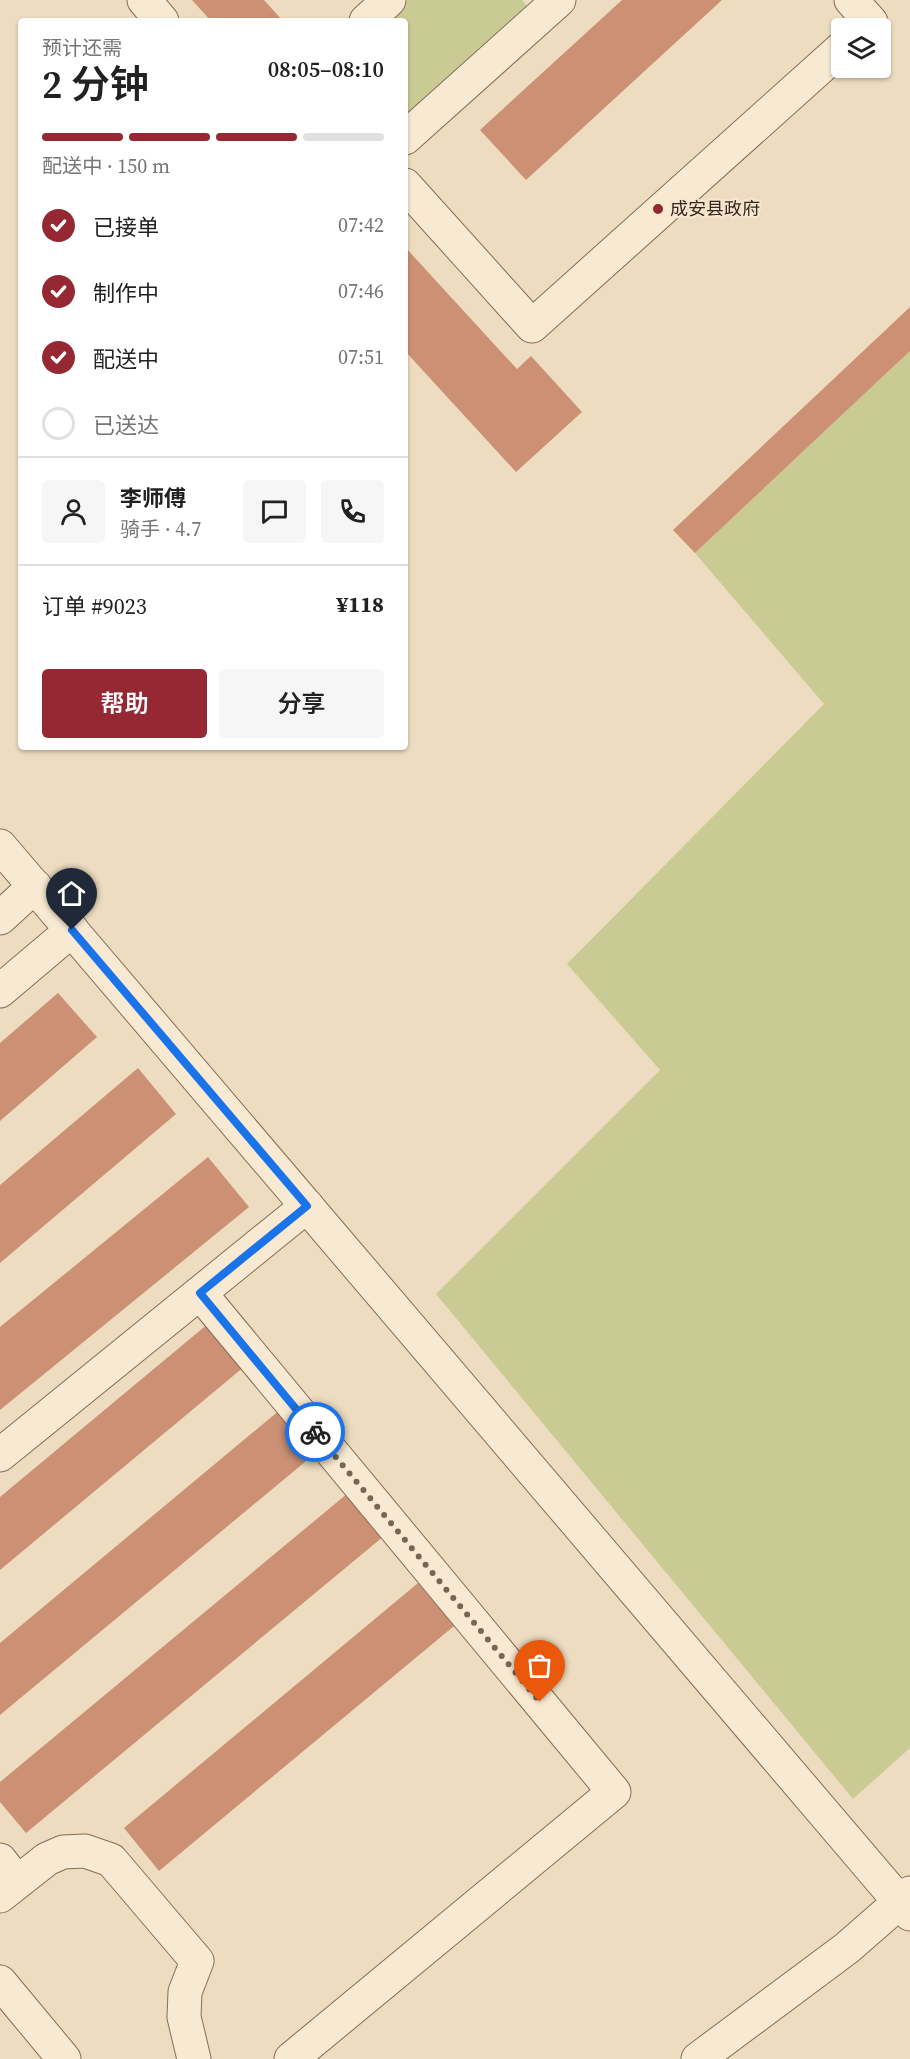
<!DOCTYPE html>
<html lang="zh">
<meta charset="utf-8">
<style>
:root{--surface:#fff;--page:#f6f6f6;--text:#222;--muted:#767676;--line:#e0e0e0;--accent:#952833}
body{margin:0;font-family:"Source Serif 4","Noto Sans SC",serif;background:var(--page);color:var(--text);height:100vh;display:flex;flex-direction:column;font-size:22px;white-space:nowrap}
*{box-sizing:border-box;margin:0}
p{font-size:20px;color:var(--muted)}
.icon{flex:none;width:33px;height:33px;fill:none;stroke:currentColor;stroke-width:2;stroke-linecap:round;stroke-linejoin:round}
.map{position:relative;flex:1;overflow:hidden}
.drawer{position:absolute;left:18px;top:18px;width:390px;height:732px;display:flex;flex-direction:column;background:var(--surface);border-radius:6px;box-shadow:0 2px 4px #0004}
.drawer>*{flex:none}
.tools{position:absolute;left:831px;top:18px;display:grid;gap:12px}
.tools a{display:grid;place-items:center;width:60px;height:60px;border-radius:6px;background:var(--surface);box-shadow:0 2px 4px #0004;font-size:30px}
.pin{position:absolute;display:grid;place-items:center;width:51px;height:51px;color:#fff;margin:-62px -26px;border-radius:50% 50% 50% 0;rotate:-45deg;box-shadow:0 0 6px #0007}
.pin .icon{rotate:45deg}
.courier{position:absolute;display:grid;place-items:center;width:60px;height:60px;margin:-30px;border:4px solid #1a73e8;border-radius:50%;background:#fff;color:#222;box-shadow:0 2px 8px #0007}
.head em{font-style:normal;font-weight:600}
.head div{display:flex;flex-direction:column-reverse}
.head{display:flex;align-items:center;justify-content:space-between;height:102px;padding:0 24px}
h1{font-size:39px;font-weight:600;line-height:45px}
.bar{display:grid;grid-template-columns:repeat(4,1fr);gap:9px 6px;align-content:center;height:72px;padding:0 24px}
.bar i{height:8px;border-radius:4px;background:var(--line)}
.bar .current{background:var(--accent)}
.bar p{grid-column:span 4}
.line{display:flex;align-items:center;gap:15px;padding:0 24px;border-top:2px solid var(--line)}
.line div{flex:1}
.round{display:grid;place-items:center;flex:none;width:63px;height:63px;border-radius:6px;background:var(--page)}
ol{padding:0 24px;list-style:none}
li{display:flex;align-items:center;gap:18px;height:66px}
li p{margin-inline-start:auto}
li .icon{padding:6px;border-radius:50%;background:var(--accent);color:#fff;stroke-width:4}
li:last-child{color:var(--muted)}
li i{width:33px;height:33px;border:3px solid var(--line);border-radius:50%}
.button{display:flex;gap:12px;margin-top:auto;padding:12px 24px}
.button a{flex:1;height:69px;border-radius:6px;background:var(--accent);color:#fff;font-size:24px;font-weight:600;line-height:69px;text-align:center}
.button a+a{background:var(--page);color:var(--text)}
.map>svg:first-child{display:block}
</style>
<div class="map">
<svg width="910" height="2059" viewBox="0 0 910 2059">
<rect width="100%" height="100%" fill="#eddcbf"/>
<g fill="#cacb94">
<polygon points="408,0 522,0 531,11 405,123 405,21 384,21"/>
<polygon points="910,351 910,1748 853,1799 436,1294 660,1070 567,964 824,704 695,553"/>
</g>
<g fill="#cc9175">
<polygon points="192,0 264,0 283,21 211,21"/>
<polygon points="622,0 722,0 526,180 480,130"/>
<polygon points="405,247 517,369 531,356 582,412 516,472 405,351"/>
<polygon points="910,307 910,351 695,553 673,530"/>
<polygon points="58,993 97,1037 0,1121 0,1043"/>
<polygon points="138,1068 176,1114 0,1263 0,1185"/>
<polygon points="208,1157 249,1207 0,1410 0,1327"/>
<polygon points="209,1323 245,1366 0,1570 0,1497"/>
<polygon points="281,1409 317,1452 0,1715 0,1643"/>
<polygon points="348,1493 384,1536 26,1833 0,1802 0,1782"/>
<polygon points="418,1583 454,1626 159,1871 124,1828"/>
</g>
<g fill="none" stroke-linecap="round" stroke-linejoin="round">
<g stroke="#866c58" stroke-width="35">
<g id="minor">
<polyline points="144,0 162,21"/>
<polyline points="851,0 871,22 864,28"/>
<polyline points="366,21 389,0"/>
<polyline points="405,138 559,0"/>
<polyline points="405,185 532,326 842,48"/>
<polyline points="0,846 910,1914"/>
<polyline points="0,918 35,886"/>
<polyline points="0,991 72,930"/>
<polyline points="200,1293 614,1792 291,2059"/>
<polyline points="0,1455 307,1206"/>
<polyline points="0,1860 17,1882"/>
<polyline points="0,1896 47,1859 63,1852 85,1851 111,1860 197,1961 185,1992 184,2017 194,2059"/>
<polyline points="0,1982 64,2059"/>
<polyline points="698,2059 847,1948 910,1893"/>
</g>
</g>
<use href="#minor" stroke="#f8ead2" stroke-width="33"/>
</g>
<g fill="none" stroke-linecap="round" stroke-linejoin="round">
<polyline stroke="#766655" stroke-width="6" stroke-dasharray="0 10.8" points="315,1432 540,1702"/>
<polyline stroke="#1a73e8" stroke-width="8" points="72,930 307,1206 200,1293 315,1432"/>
</g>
<circle fill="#952833" stroke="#f5e7cf" stroke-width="2" cx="658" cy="209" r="6"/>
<g text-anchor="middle" stroke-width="4.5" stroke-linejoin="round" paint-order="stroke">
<g font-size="18" fill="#36261c" stroke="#f5e7cf" text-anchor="start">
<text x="670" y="215">成安县政府</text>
</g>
</g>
</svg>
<div class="tools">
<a><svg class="icon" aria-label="layers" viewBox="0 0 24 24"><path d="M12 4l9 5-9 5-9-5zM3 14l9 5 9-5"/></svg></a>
</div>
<div class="pin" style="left:540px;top:1702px;background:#ea580c"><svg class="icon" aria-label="bag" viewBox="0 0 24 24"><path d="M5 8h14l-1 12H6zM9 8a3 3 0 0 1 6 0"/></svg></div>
<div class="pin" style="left:72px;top:930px;background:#1f2937"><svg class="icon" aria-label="home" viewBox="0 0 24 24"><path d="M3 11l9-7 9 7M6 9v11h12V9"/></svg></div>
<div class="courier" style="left:315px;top:1432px"><svg class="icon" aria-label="bike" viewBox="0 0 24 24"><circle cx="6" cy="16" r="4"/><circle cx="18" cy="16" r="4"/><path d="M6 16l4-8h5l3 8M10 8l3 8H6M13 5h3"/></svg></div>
<section class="drawer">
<div class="head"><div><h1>2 分钟</h1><p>预计还需</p></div><em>08:05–08:10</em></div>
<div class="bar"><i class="current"></i><i class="current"></i><i class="current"></i><i></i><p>配送中 · 150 m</p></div>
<ol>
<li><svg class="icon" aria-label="check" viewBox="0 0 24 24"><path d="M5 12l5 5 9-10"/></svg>已接单<p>07:42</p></li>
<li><svg class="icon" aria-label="check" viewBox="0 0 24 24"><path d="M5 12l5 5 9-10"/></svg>制作中<p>07:46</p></li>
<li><svg class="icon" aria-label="check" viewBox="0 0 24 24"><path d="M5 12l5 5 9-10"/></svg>配送中<p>07:51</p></li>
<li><i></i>已送达</li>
</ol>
<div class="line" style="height:108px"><a class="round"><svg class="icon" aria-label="person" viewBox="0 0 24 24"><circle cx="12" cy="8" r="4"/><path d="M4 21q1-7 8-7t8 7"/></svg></a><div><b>李师傅</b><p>骑手 · 4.7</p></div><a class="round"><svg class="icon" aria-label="chat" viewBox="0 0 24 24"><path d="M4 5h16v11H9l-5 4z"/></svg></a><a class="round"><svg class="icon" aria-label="phone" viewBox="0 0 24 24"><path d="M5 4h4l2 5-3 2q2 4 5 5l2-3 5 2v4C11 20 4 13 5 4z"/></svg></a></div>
<div class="line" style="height:78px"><div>订单 #9023</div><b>¥118</b></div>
<div class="button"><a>帮助</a><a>分享</a></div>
</section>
</div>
